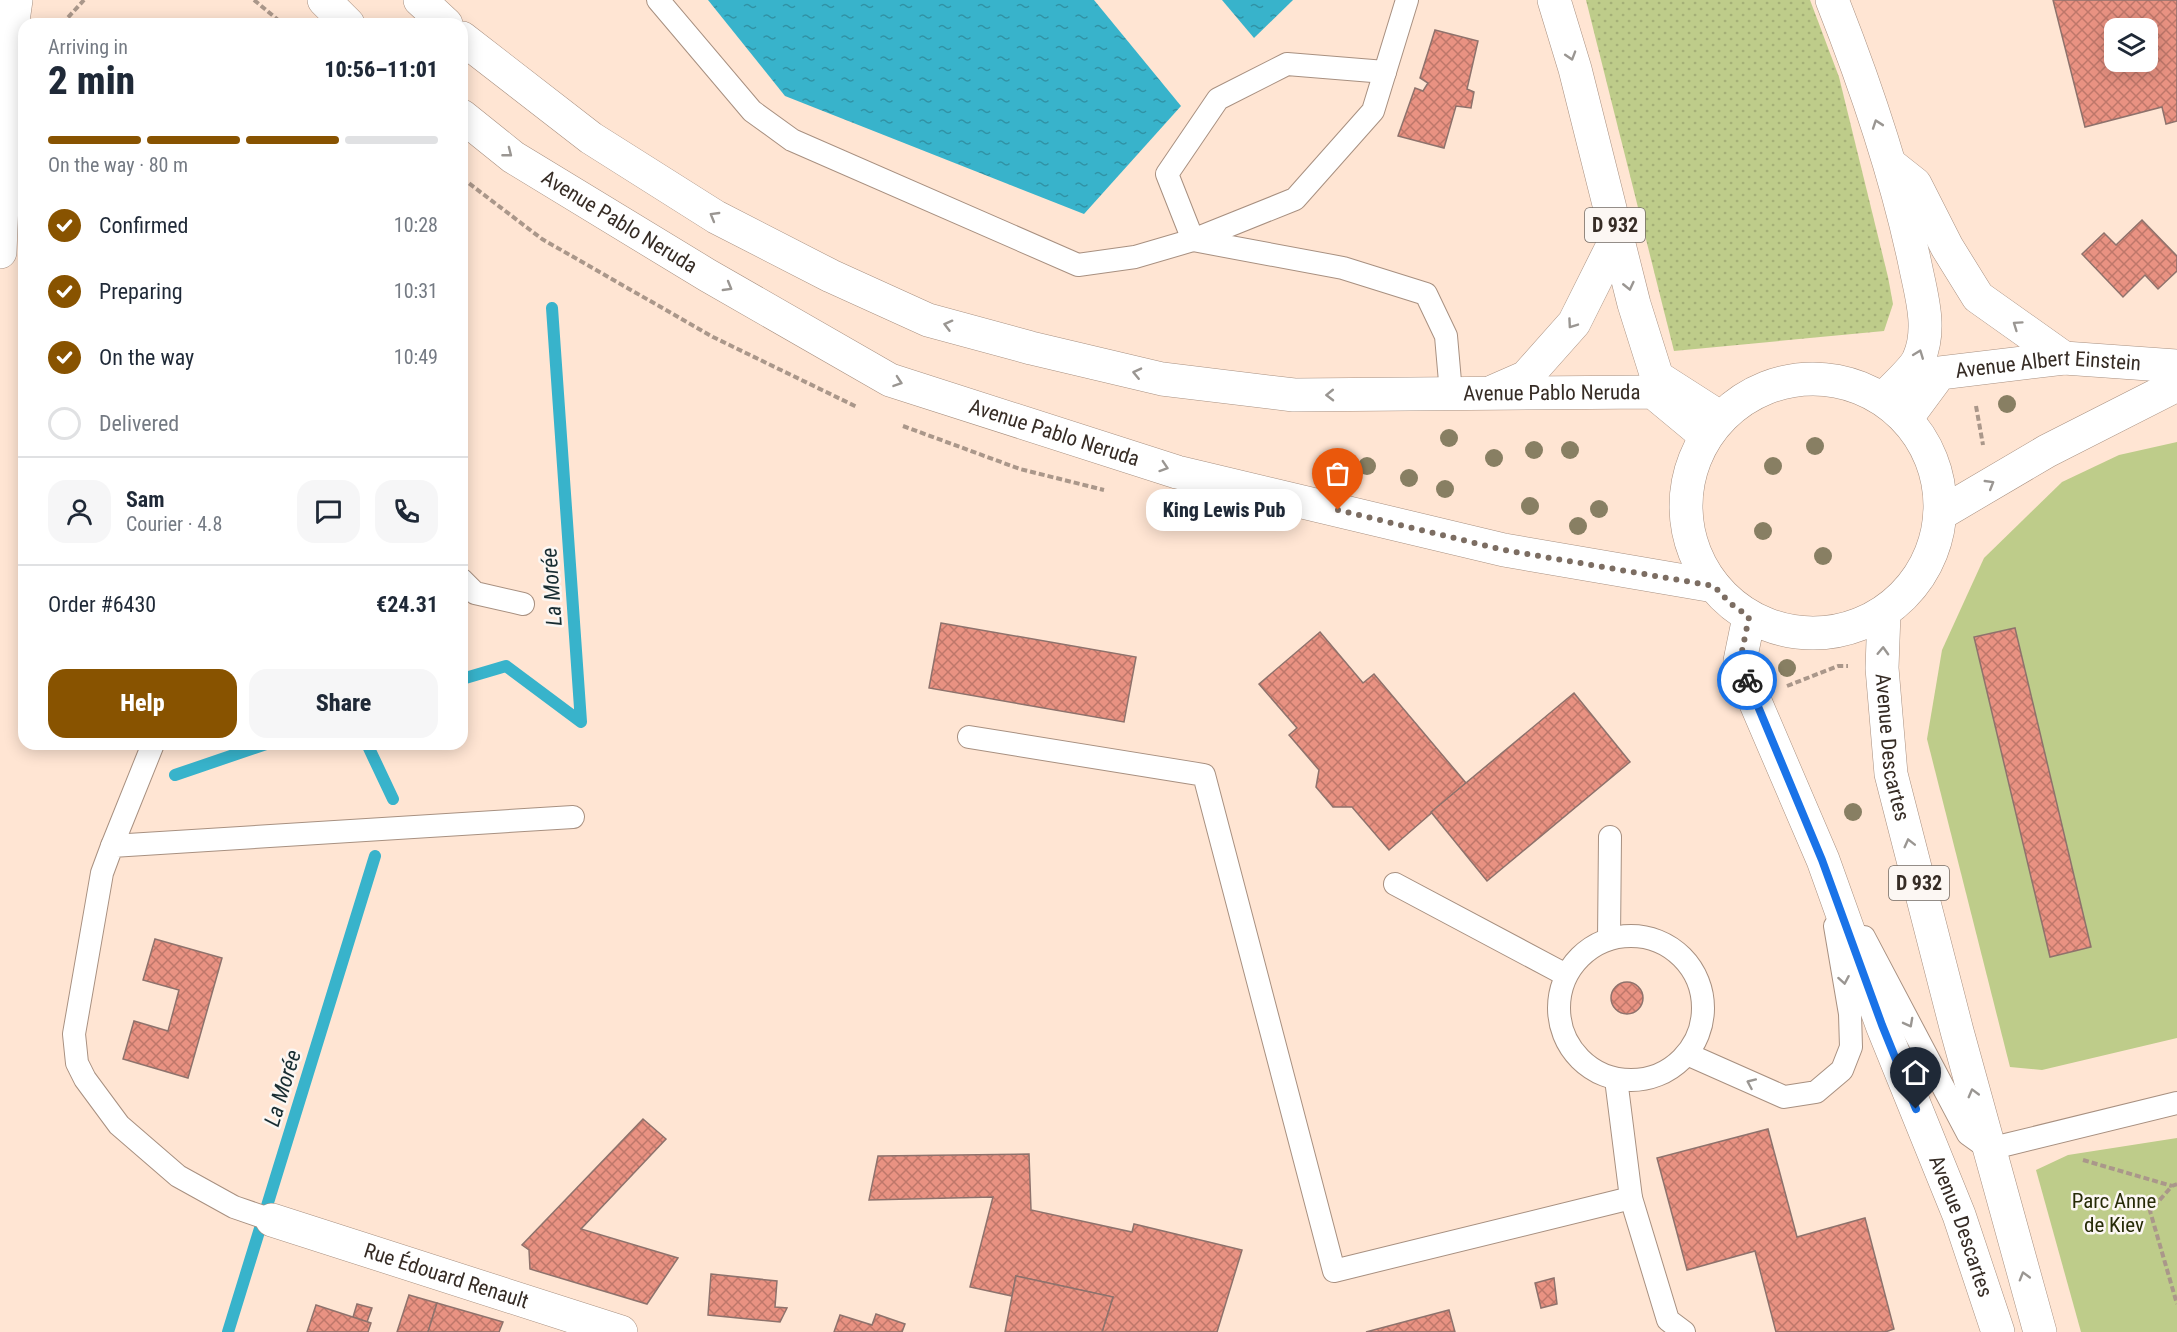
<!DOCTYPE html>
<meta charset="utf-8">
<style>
:root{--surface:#fff;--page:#f6f6f7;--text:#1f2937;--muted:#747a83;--line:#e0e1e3;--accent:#885300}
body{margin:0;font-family:"Roboto Condensed",sans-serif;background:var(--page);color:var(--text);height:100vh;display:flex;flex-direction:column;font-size:22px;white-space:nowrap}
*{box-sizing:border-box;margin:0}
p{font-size:20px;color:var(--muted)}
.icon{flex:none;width:33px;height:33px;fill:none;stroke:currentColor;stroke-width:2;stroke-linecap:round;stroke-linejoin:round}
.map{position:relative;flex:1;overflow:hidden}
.side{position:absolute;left:18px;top:18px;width:450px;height:732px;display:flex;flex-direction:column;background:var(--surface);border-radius:18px;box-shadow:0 3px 15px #0003}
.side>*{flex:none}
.tools{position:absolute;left:2104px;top:18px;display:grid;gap:12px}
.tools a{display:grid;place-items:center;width:54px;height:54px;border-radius:12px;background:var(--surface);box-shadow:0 3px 15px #0003;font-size:30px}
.pin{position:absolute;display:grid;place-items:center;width:51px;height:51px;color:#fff;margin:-62px -26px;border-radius:50% 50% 50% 0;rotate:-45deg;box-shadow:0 0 6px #0007}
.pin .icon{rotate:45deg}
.courier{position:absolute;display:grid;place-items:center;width:60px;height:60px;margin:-30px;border:4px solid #1a73e8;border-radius:50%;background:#fff;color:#222;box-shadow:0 2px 8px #0007}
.bubble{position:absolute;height:42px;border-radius:18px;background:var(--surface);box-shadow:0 3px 15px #0003;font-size:20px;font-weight:800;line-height:42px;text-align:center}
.headline em{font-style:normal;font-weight:800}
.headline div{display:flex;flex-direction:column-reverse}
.headline{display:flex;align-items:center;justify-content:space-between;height:102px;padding:0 30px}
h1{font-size:39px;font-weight:800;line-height:45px}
.bar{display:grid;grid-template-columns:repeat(4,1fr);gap:9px 6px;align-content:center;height:72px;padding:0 30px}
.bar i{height:8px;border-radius:4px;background:var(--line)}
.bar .selected{background:var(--accent)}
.bar p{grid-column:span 4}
.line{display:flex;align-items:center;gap:15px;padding:0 30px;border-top:2px solid var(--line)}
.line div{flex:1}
.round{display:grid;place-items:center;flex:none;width:63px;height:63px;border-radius:18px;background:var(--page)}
ol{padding:0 30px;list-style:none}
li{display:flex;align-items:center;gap:18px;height:66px}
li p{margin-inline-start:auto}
li .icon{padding:6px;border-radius:50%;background:var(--accent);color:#fff;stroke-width:4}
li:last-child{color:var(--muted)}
li i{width:33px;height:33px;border:3px solid var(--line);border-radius:50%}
.primary-button{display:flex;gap:12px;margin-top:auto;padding:12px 30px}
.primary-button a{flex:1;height:69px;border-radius:18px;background:var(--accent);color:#fff;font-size:24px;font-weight:800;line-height:69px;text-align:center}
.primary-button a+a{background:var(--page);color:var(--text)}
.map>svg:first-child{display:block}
</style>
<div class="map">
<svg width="2177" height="1332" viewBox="0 0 2177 1332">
<defs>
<pattern id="grass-dots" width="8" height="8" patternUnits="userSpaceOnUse" patternTransform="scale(1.5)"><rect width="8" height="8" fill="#becc8a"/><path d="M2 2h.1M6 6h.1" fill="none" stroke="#a4af77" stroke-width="1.8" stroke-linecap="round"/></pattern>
<pattern id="water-ripples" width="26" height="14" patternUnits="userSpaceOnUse" patternTransform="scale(1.5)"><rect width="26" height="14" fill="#38b3cb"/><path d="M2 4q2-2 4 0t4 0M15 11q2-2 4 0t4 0" fill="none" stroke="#3092a5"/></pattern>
<pattern id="building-cross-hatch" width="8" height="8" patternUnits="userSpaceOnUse" patternTransform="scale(1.5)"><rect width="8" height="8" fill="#e99282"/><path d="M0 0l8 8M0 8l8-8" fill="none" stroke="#be776a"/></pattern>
</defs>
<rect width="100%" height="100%" fill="#ffe5d3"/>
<polygon fill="url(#grass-dots)" points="1586,0 1810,0 1839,77 1888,277 1893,304 1884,331 1674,351"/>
<g fill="#becc8a">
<polygon points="2177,442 2177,1038 2042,1070 2010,1067 1927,739 1942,650 1984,558 2062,482 2119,455"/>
<polygon points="2177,1138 2177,1332 2081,1332 2036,1170 2068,1155"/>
</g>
<g fill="url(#water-ripples)">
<polygon points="708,0 1094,0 1181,106 1084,214 785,96"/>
<polygon points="1222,0 1293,0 1254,38"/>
</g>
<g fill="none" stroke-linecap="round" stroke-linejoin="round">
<g stroke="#38b3cb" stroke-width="12">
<polyline points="462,679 506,666 581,722 552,308"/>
<polyline points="367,744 393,799"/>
<polyline points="175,775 266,744"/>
<polyline points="228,1332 375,856"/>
</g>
</g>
<g fill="url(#building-cross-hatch)" stroke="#8e726c" stroke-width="1.5" fill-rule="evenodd">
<path d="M 2053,0 L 2177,0 L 2177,121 L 2166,124 L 2162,107 L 2085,127 ZM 2115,28 L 2148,28 L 2148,62 L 2115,62 Z"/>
<polygon points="1435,30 1478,41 1467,89 1474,92 1471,108 1456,106 1444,148 1398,136 1415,88 1423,91 1428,83 1420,78"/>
<polygon points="2142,220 2177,256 2177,271 2158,289 2145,275 2123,297 2082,254 2104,233 2116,245"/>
<polygon points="941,623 1136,657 1124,722 929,688"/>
<polygon points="2015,628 2091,947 2050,957 1974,637"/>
<polygon points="1320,632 1363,683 1374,674 1466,783 1389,850 1352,807 1333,807 1316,787 1319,770 1289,735 1297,728 1259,684"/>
<polygon points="1574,693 1630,762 1487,881 1431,812"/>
<polygon points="155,939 222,958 188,1078 123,1059 134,1021 168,1031 179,990 143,980"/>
<circle cx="1627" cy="998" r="16"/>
<polygon points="643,1119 666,1139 581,1229 678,1258 647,1304 530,1269 529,1250 522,1245"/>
<polygon points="1768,1129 1797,1237 1865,1218 1894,1329 1885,1332 1776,1332 1755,1251 1687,1270 1657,1158"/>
<polygon points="1029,1154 1031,1210 1132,1232 1134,1224 1242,1250 1217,1332 1102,1332 1113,1297 1016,1276 1012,1296 970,1287 993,1197 869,1200 878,1156"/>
<polygon points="711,1274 777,1281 775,1307 787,1308 780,1322 708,1315"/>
<polygon points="1016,1276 1113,1297 1102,1332 1005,1332"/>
<polygon points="1554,1278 1557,1304 1541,1308 1535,1283"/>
<polygon points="409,1295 437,1303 428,1332 397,1332"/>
<polygon points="437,1303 503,1322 499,1332 428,1332"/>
<polygon points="357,1304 372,1308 367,1322 353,1317"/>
<polygon points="316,1305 371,1323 368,1332 307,1332"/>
<polygon points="1449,1310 1455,1332 1366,1332"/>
<polygon points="876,1314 905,1324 902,1332 834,1332 840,1315 872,1325"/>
</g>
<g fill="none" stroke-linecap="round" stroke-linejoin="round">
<g stroke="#a89080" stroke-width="24">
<g id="lane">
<polyline points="658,0 752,111 792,140 1078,265 1135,257 1193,240 1295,199 1373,111 1407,0"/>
<polyline points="1385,72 1287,64 1218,99 1167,174 1193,240 1343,268 1426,294 1446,336 1451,393"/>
<polyline points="462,580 475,593 523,604"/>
<polyline points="969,737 1204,775 1334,1271 1631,1198"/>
<polyline points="112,846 153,744"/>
<polyline points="1395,884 1566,975"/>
<circle cx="1631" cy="1008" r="72"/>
<polyline points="1864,937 1968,1134 1989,1149 2177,1103"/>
<polyline points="1609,939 1610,837"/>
<polyline points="1687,1054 1784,1097 1816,1092 1842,1070 1851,1047 1850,1014 1835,926"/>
<polyline points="1616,1079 1631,1198 1668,1320 1684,1332"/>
<polyline points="272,1220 234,1207 178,1176 119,1125 85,1079 77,1063 74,1034 102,873 112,846 573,817"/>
</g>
</g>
<g stroke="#a89080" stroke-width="34">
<g id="street">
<polyline points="0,252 8,56 16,0"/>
<path id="s1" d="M 272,1220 L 621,1332"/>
</g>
</g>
<g stroke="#a89080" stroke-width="34">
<g id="secondary">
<polyline points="324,0 348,24"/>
<polyline points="420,0 446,24"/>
<path id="s2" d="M 462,38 L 591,138 L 716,217 L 831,276 L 928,320 L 1031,348 L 1162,379 L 1294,395 L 1653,392 L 1706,436"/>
<path id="s3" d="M 462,116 L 513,157 L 707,275 L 890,380 L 1177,472 L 1504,550 L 1714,586"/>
<polyline points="1891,165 1915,184 1947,247 1978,297 2064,358"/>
<polyline points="1494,391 1526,377 1574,323 1618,235"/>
<path id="s4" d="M 1906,419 L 1940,373 L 2064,358 L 2177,366"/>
<polyline points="1940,514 2047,451 2177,385"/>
</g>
</g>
<g stroke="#a89080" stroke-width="34">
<g id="primary">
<polyline points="1554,0 1575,69 1634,304 1657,377 1721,418"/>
<path d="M 1832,0 C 1866,86 1896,174 1915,264 C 1921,294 1932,328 1919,358 C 1915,369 1892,389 1883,399"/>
<circle cx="1813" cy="506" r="127"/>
<path id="s5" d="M 1884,613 L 1882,668 L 1891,774 L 1957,1031 L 2040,1332"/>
<path id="s6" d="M 1749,617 L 1740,661 L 1754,699 L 1823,860 L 1882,1025 L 1959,1215 L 1998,1332"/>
</g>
</g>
<g stroke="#aa978a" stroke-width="4" stroke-dasharray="6 3" stroke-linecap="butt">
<polyline points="254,0 283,24"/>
<polyline points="62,24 84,0"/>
<polyline points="462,178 542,239 713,337 857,407"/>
<polyline points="1976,406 1983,445"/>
<polyline points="903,426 1020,469 1104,490"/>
<polyline points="1787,686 1838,666 1848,666"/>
<polyline points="2083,1160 2172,1186"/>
<polyline points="2177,1184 2172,1186 2150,1211 2177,1304"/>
</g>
<use href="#lane" stroke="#fff" stroke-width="22"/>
<use href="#street" stroke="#fff" stroke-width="33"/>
<use href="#secondary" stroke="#fff" stroke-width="33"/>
<use href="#primary" stroke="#fff" stroke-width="33"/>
</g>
<g fill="#887f63">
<circle cx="2007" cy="404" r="9"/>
<circle cx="1449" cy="438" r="9"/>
<circle cx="1815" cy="446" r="9"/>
<circle cx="1534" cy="450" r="9"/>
<circle cx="1570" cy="450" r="9"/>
<circle cx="1494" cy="458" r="9"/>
<circle cx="1367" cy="466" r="9"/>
<circle cx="1773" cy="466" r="9"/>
<circle cx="1409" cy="478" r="9"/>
<circle cx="1445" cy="489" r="9"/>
<circle cx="1530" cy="506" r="9"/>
<circle cx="1599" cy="509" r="9"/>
<circle cx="1578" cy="526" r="9"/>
<circle cx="1763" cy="531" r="9"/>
<circle cx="1823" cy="556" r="9"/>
<circle cx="1787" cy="668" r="9"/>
<circle cx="1853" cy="812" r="9"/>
</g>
<defs><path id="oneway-chevron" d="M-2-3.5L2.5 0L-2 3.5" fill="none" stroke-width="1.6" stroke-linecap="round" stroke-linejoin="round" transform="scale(1.5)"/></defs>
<g stroke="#9a9692">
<use href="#oneway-chevron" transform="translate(1571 56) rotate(73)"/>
<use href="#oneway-chevron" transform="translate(1877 124) rotate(-109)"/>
<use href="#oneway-chevron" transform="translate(508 153) rotate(38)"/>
<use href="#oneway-chevron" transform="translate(714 216) rotate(-150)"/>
<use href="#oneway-chevron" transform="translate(1629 286) rotate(77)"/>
<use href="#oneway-chevron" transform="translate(728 287) rotate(30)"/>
<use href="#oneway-chevron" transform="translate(1572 324) rotate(125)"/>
<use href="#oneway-chevron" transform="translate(948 325) rotate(-165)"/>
<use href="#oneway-chevron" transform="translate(2017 325) rotate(-145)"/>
<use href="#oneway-chevron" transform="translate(1919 354) rotate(-69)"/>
<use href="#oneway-chevron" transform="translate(1137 373) rotate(-167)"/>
<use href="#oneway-chevron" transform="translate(898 382) rotate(19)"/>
<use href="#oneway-chevron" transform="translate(1330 395) rotate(179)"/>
<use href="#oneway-chevron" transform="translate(1164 467) rotate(18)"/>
<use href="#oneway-chevron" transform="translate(1990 484) rotate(-31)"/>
<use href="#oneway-chevron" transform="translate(1883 651) rotate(-88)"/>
<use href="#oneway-chevron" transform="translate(1909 843) rotate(-104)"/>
<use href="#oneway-chevron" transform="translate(1844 980) rotate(80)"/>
<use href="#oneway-chevron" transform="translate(1909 1023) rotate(62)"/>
<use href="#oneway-chevron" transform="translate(1751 1083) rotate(-156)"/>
<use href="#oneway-chevron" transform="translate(1973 1093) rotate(-105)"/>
<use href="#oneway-chevron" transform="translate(2024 1276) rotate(-106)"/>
</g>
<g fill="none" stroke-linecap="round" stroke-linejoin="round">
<polyline stroke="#7c6d62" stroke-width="6" stroke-dasharray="0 10.8" points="1338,510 1504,550 1714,586 1730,603 1749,617 1740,661 1747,680"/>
<polyline stroke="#1a73e8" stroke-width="8" points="1747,680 1822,860 1882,1025 1916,1109"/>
</g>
<g text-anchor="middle" stroke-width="5" stroke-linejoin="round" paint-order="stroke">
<g fill="#fcf7f3" stroke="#716963" stroke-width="1.5">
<rect x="1585" y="208" width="60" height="34" rx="4.5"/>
<rect x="1889" y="866" width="60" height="34" rx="4.5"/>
</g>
<g font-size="20" font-weight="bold" fill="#362c25">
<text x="1615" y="232">D 932</text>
<text x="1919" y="890">D 932</text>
</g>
<g font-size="21" fill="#362c25" stroke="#fcf7f3">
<text dy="7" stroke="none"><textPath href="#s3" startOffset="190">Avenue Pablo Neruda</textPath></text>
<text dy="7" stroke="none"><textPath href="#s4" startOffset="166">Avenue Albert Einstein</textPath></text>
<text dy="7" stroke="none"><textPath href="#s2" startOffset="1179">Avenue Pablo Neruda</textPath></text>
<text dy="7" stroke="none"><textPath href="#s3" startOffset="676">Avenue Pablo Neruda</textPath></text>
<text dy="7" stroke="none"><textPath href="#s5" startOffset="135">Avenue Descartes</textPath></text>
<text dy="7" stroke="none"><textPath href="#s6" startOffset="652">Avenue Descartes</textPath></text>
<text dy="7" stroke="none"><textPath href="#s1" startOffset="183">Rue Édouard Renault</textPath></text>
</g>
<g font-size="21" fill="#272c08" stroke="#fcf7f3">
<text x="2114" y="1208">Parc Anne<tspan x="2114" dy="24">de Kiev</tspan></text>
</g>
<g font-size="22" font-style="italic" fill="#182d32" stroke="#fcf7f3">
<text transform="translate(551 587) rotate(-94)" y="8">La Morée</text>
<text transform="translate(282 1088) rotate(-73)" y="8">La Morée</text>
</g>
</g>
</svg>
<div class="tools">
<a><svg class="icon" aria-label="layers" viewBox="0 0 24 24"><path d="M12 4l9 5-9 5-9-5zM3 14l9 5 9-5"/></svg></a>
</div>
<div class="pin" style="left:1338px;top:510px;background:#ea580c"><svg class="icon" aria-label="bag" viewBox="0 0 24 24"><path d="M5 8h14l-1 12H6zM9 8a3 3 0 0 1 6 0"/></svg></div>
<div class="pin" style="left:1916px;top:1109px;background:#1f2937"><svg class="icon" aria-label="home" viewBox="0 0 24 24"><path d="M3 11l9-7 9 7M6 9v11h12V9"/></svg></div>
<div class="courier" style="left:1747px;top:680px"><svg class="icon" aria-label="bike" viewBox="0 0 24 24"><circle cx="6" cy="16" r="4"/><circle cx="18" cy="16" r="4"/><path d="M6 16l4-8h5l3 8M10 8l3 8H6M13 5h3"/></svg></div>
<div class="bubble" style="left:1146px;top:489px;width:156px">King Lewis Pub</div>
<section class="side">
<div class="headline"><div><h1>2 min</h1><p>Arriving in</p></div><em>10:56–11:01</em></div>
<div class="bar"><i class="selected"></i><i class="selected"></i><i class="selected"></i><i></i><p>On the way · 80 m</p></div>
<ol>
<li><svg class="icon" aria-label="check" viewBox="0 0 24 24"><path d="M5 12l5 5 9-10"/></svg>Confirmed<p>10:28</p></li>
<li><svg class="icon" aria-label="check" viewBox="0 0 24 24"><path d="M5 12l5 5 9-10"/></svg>Preparing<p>10:31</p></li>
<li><svg class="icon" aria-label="check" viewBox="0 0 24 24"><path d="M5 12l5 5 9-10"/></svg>On the way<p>10:49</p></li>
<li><i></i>Delivered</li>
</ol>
<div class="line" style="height:108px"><a class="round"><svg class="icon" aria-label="person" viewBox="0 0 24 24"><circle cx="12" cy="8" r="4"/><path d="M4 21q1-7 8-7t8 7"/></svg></a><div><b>Sam</b><p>Courier · 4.8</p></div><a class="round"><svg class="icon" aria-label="chat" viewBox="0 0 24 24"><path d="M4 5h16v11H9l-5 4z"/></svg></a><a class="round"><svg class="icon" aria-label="phone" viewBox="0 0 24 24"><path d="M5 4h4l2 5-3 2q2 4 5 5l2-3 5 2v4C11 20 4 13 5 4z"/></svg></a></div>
<div class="line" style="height:78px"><div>Order #6430</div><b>€24.31</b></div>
<div class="primary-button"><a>Help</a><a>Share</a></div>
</section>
</div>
